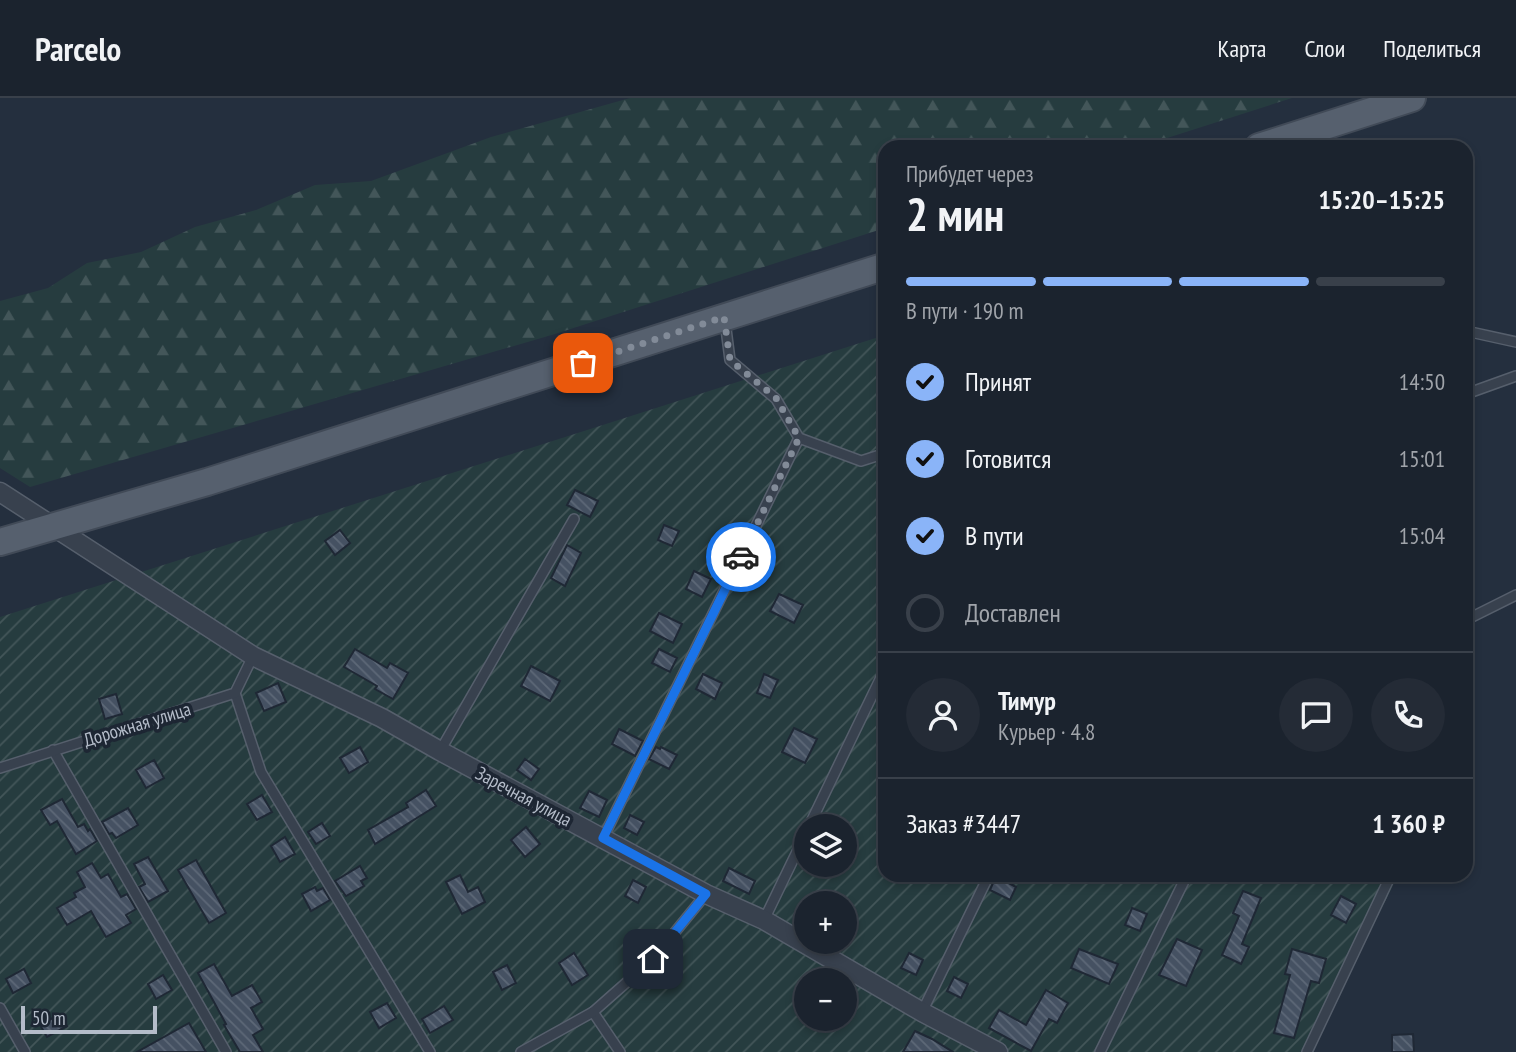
<!DOCTYPE html>
<html lang="ru">
<meta charset="utf-8">
<style>
:root{--surface:#1b232e;--page:#242b36;--text:#f1f3f6;--muted:#a0a4aa;--line:#39404a;--accent:#8ab4f8}
body{margin:0;font-family:"PT Sans Narrow",sans-serif;background:var(--page);color:var(--text);height:100vh;display:flex;flex-direction:column;font-size:26px;white-space:nowrap}
*{box-sizing:border-box;margin:0}
p{font-size:23px;color:var(--muted)}
.icon{flex:none;width:38px;height:38px;fill:none;stroke:currentColor;stroke-width:2;stroke-linecap:round;stroke-linejoin:round}
.map{position:relative;flex:1;overflow:hidden}
.panel{position:absolute;left:878px;top:42px;width:595px;height:742px;display:flex;flex-direction:column;background:var(--surface);border-radius:21px;box-shadow:0 4px 10px #0003,0 0 0 2px var(--line)}
.panel>*{flex:none}
.buttons{position:absolute;left:794px;top:716px;display:grid;gap:14px}
.buttons a{display:grid;place-items:center;width:63px;height:63px;border-radius:50%;background:var(--surface);box-shadow:0 4px 10px #0003,0 0 0 2px var(--line);font-size:35px}
.scale{position:absolute;left:21px;bottom:18px;width:136px;box-sizing:border-box;padding-left:7px;border:4px solid #b4bcc9;border-top:0;font-size:19px;line-height:24px;white-space:nowrap;color:#b4bcc9;-webkit-text-stroke:5px #1d2633;paint-order:stroke}
.pin{position:absolute;display:grid;place-items:center;width:60px;height:60px;color:#fff;margin:-30px;border-radius:14px;box-shadow:0 4px 10px #0006}
.courier{position:absolute;display:grid;place-items:center;width:70px;height:70px;margin:-35px;border:5px solid #1a73e8;border-radius:50%;background:#fff;color:#222;box-shadow:0 2px 9px #0007}
.headline em{font-style:normal;font-weight:700}
.headline div{display:flex;flex-direction:column-reverse}
.headline{display:flex;align-items:center;justify-content:space-between;height:119px;padding:0 28px}
h1{font-size:46px;font-weight:700;line-height:52px}
.bar{display:grid;grid-template-columns:repeat(4,1fr);gap:10px 7px;align-content:center;height:84px;padding:0 28px}
.bar i{height:9px;border-radius:5px;background:var(--line)}
.bar .on{background:var(--accent)}
.bar p{grid-column:span 4}
.line{display:flex;align-items:center;gap:18px;padding:0 28px;border-top:2px solid var(--line)}
.line div{flex:1}
.round{display:grid;place-items:center;flex:none;width:74px;height:74px;border-radius:37px;background:var(--page)}
ol{padding:0 28px;list-style:none}
li{display:flex;align-items:center;gap:21px;height:77px}
li p{margin-inline-start:auto}
li .icon{padding:7px;border-radius:50%;background:var(--accent);color:#111;stroke-width:4}
li:last-child{color:var(--muted)}
li i{width:38px;height:38px;border:4px solid var(--line);border-radius:50%}
header{display:flex;align-items:center;gap:42px;box-sizing:border-box;height:98px;padding:0 35px;background:var(--surface);border-bottom:2px solid var(--line)}
header strong{font-size:33px}
nav{display:flex;gap:38px;margin-inline-start:auto;font-size:24px}
.map>svg:first-child{display:block}
</style>
<header>
<strong>Parcelo</strong>
<nav><a>Карта</a><a>Слои</a><a>Поделиться</a></nav>
</header>
<div class="map">
<svg width="1516" height="954" viewBox="0 0 1516 954">
<defs>
<pattern id="forest-firs" width="22" height="20" patternUnits="userSpaceOnUse" patternTransform="scale(1.75)"><rect width="22" height="20" fill="#263c3f"/><path d="M5 1l3.5 6h-7zM16 11l3.5 6h-7z" fill="#435659"/></pattern>
<pattern id="garden-furrows" width="10" height="10" patternUnits="userSpaceOnUse" patternTransform="scale(1.75)"><rect width="10" height="10" fill="#263c3f"/><path d="M-1 1l2-2M0 10L10 0M9 11l2-2" fill="none" stroke="#435659"/></pattern>
<pattern id="building-back-hatch" width="6" height="6" patternUnits="userSpaceOnUse" patternTransform="scale(1.75)"><rect width="6" height="6" fill="#455162"/><path d="M-1 5l2 2M0 0l6 6M5-1l2 2" fill="none" stroke="#5d6877"/></pattern>
</defs>
<rect width="100%" height="100%" fill="#242f3e"/>
<polygon fill="url(#forest-firs)" points="630,0 1292,0 1139,49 886,49 885,130 555,236 30,389 0,370 0,203 48,190 87,165 141,154 195,129 256,112 315,87 371,83 491,39"/>
<path fill="url(#garden-furrows)" fill-rule="evenodd" d="M 885,237 L 886,777 L 1398,777 L 1311,954 L 0,954 L 0,519 ZM 807,728 L 845,728 L 845,766 L 807,766 ZM 807,805 L 845,805 L 845,844 L 807,844 ZM 807,882 L 845,882 L 845,920 L 807,920 Z"/>
<g fill="url(#building-back-hatch)" stroke="#1f2835" stroke-width="2">
<polygon points="575,392 598,403 590,419 567,407"/>
<polygon points="664,427 679,433 672,448 658,442"/>
<polygon points="340,432 350,445 335,457 325,443"/>
<polygon points="567,447 581,455 565,488 551,480"/>
<polygon points="694,473 711,481 702,499 686,491"/>
<polygon points="779,496 803,507 794,525 770,513"/>
<polygon points="659,515 682,526 673,545 650,533"/>
<polygon points="355,551 387,570 390,565 408,575 393,601 375,591 377,588 344,569"/>
<polygon points="659,551 677,560 670,574 652,565"/>
<polygon points="531,568 560,583 550,603 521,588"/>
<polygon points="703,576 722,585 715,601 696,591"/>
<polygon points="764,576 778,582 770,600 757,595"/>
<polygon points="278,585 286,604 264,613 256,595"/>
<polygon points="116,596 122,616 105,621 99,601"/>
<polygon points="794,630 817,641 805,665 782,654"/>
<polygon points="619,631 643,643 635,658 612,646"/>
<polygon points="360,649 368,664 349,675 340,660"/>
<polygon points="656,649 660,651 661,649 677,657 669,671 649,661"/>
<polygon points="525,661 539,671 531,682 517,672"/>
<polygon points="154,662 164,680 146,690 136,672"/>
<polygon points="426,692 436,708 375,746 368,732 408,709 406,705"/>
<polygon points="589,693 607,702 599,719 580,710"/>
<polygon points="262,697 272,714 257,722 247,706"/>
<polygon points="62,701 78,729 84,726 88,733 90,731 97,743 76,756 57,723 50,727 41,712"/>
<polygon points="128,710 138,727 116,740 112,735 109,736 102,724"/>
<polygon points="630,717 644,724 637,737 624,730"/>
<polygon points="322,725 330,738 316,746 308,734"/>
<polygon points="526,729 540,746 525,759 511,742"/>
<polygon points="285,739 295,756 280,764 271,748"/>
<polygon points="148,759 168,793 148,804 139,789 145,786 134,766"/>
<polygon points="196,762 226,815 209,825 178,772"/>
<polygon points="92,765 101,780 108,776 121,799 127,796 136,811 126,817 131,825 106,839 91,813 67,827 57,810 76,799 74,795 85,789 77,774"/>
<polygon points="360,768 367,780 361,783 364,788 346,798 335,783"/>
<polygon points="729,770 755,783 749,796 723,783"/>
<polygon points="460,777 468,794 478,789 485,804 462,816 446,784"/>
<polygon points="996,778 1016,789 1010,802 990,792"/>
<polygon points="633,782 646,789 638,805 625,798"/>
<polygon points="315,789 317,793 323,790 330,802 311,813 302,796"/>
<polygon points="1243,793 1261,800 1242,846 1249,849 1241,866 1222,857 1239,818 1233,815"/>
<polygon points="1341,798 1356,806 1346,825 1331,817"/>
<polygon points="1132,810 1147,816 1140,833 1125,827"/>
<polygon points="1177,841 1202,852 1186,888 1159,877"/>
<polygon points="1079,851 1118,866 1109,886 1071,870"/>
<polygon points="1292,851 1326,861 1319,885 1311,883 1294,940 1274,935 1290,877 1285,876"/>
<polygon points="574,855 588,877 572,887 559,865"/>
<polygon points="909,855 923,862 916,877 901,870"/>
<polygon points="214,866 232,898 252,887 262,904 251,910 263,931 253,937 263,954 240,954 224,927 226,926 198,875"/>
<polygon points="507,867 516,885 502,892 493,874"/>
<polygon points="24,871 31,885 13,895 6,881"/>
<polygon points="163,877 172,892 156,901 148,886"/>
<polygon points="954,879 968,886 961,900 947,893"/>
<polygon points="1046,892 1068,905 1057,925 1049,921 1031,953 989,930 999,912 1026,927"/>
<polygon points="387,905 396,920 379,930 370,914"/>
<polygon points="444,908 453,922 430,935 422,921"/>
<polygon points="60,916 67,928 47,939 40,927"/>
<polygon points="189,925 206,954 137,954"/>
<polygon points="915,933 932,941 953,954 903,954"/>
<polygon points="1413,936 1414,954 1392,954 1392,937"/>
</g>
<g fill="none" stroke-linecap="round" stroke-linejoin="round">
<g stroke="#565f6c" stroke-width="12">
<g id="service">
<polyline points="725,223 730,262 776,301 799,340 861,363 886,355"/>
<polyline points="1466,233 1516,244"/>
<polyline points="1466,296 1516,278"/>
<polyline points="1466,522 1516,497"/>
<polyline points="235,595 261,674 430,954"/>
<polyline points="53,652 226,954"/>
<polyline points="440,653 574,421"/>
<polyline points="0,670 235,595 253,558"/>
<polyline points="809,728 886,569"/>
<polyline points="603,740 799,340"/>
<polyline points="764,822 807,733"/>
<polyline points="0,910 25,954"/>
<polyline points="593,914 620,954"/>
<polyline points="922,914 989,777"/>
<polyline points="521,954 593,914 653,861 706,796"/>
<polyline points="1100,954 1187,777"/>
<polyline points="1307,954 1391,777"/>
</g>
</g>
<g stroke="#565f6c" stroke-width="21">
<polyline id="minor" points="0,394 253,558 382,620 440,653 706,796 764,822 922,914 998,954"/>
</g>
<g stroke="#414a57" stroke-width="30">
<g id="primary">
<polyline points="1259,49 1412,0"/>
<polyline points="0,444 207,384 886,168"/>
</g>
</g>
<use href="#service" stroke="#38414e" stroke-width="9"/>
<use href="#minor" stroke="#38414e" stroke-width="18"/>
<use href="#primary" stroke="#56606e" stroke-width="26"/>
</g>
<g fill="none" stroke-linecap="round" stroke-linejoin="round">
<polyline stroke="#828b98" stroke-width="7" stroke-dasharray="0 12.6" points="583,265 724,219 730,262 776,300 799,340 741,459"/>
<polyline stroke="#1a73e8" stroke-width="9" points="653,861 706,796 603,740 741,459"/>
</g>
<g text-anchor="middle" stroke-width="7" stroke-linejoin="round" paint-order="stroke">
<g font-size="19" fill="#b4bcc9" stroke="#1d2633">
<text transform="translate(137 626) rotate(-17)" y="7">Дорожная улица</text>
<text transform="translate(524 698) rotate(28)" y="7">Заречная улица</text>
</g>
</g>
</svg>
<div class="buttons">
<a><svg class="icon" aria-label="layers" viewBox="0 0 24 24"><path d="M12 4l9 5-9 5-9-5zM3 14l9 5 9-5"/></svg></a>
<a>+</a>
<a>−</a>
</div>
<div class="scale">50 m</div>
<div class="pin" style="left:583px;top:265px;background:#ea580c"><svg class="icon" aria-label="bag" viewBox="0 0 24 24"><path d="M5 8h14l-1 12H6zM9 8a3 3 0 0 1 6 0"/></svg></div>
<div class="pin" style="left:653px;top:861px;background:#1f2937"><svg class="icon" aria-label="home" viewBox="0 0 24 24"><path d="M3 11l9-7 9 7M6 9v11h12V9"/></svg></div>
<div class="courier" style="left:741px;top:459px"><svg class="icon" aria-label="car" viewBox="0 0 24 24"><path d="M5 17H2v-5l4-1 3-4h7l3 4 3 1v5h-3M9 17h6M6 11h13"/><circle cx="7" cy="17" r="2"/><circle cx="17" cy="17" r="2"/></svg></div>
<section class="panel">
<div class="headline"><div><h1>2 мин</h1><p>Прибудет через</p></div><em>15:20–15:25</em></div>
<div class="bar"><i class="on"></i><i class="on"></i><i class="on"></i><i></i><p>В пути · 190 m</p></div>
<ol>
<li><svg class="icon" aria-label="check" viewBox="0 0 24 24"><path d="M5 12l5 5 9-10"/></svg>Принят<p>14:50</p></li>
<li><svg class="icon" aria-label="check" viewBox="0 0 24 24"><path d="M5 12l5 5 9-10"/></svg>Готовится<p>15:01</p></li>
<li><svg class="icon" aria-label="check" viewBox="0 0 24 24"><path d="M5 12l5 5 9-10"/></svg>В пути<p>15:04</p></li>
<li><i></i>Доставлен</li>
</ol>
<div class="line" style="height:126px"><a class="round"><svg class="icon" aria-label="person" viewBox="0 0 24 24"><circle cx="12" cy="8" r="4"/><path d="M4 21q1-7 8-7t8 7"/></svg></a><div><b>Тимур</b><p>Курьер · 4.8</p></div><a class="round"><svg class="icon" aria-label="chat" viewBox="0 0 24 24"><path d="M4 5h16v11H9l-5 4z"/></svg></a><a class="round"><svg class="icon" aria-label="phone" viewBox="0 0 24 24"><path d="M5 4h4l2 5-3 2q2 4 5 5l2-3 5 2v4C11 20 4 13 5 4z"/></svg></a></div>
<div class="line" style="height:91px"><div>Заказ #3447</div><b>1 360 ₽</b></div>
</section>
</div>
